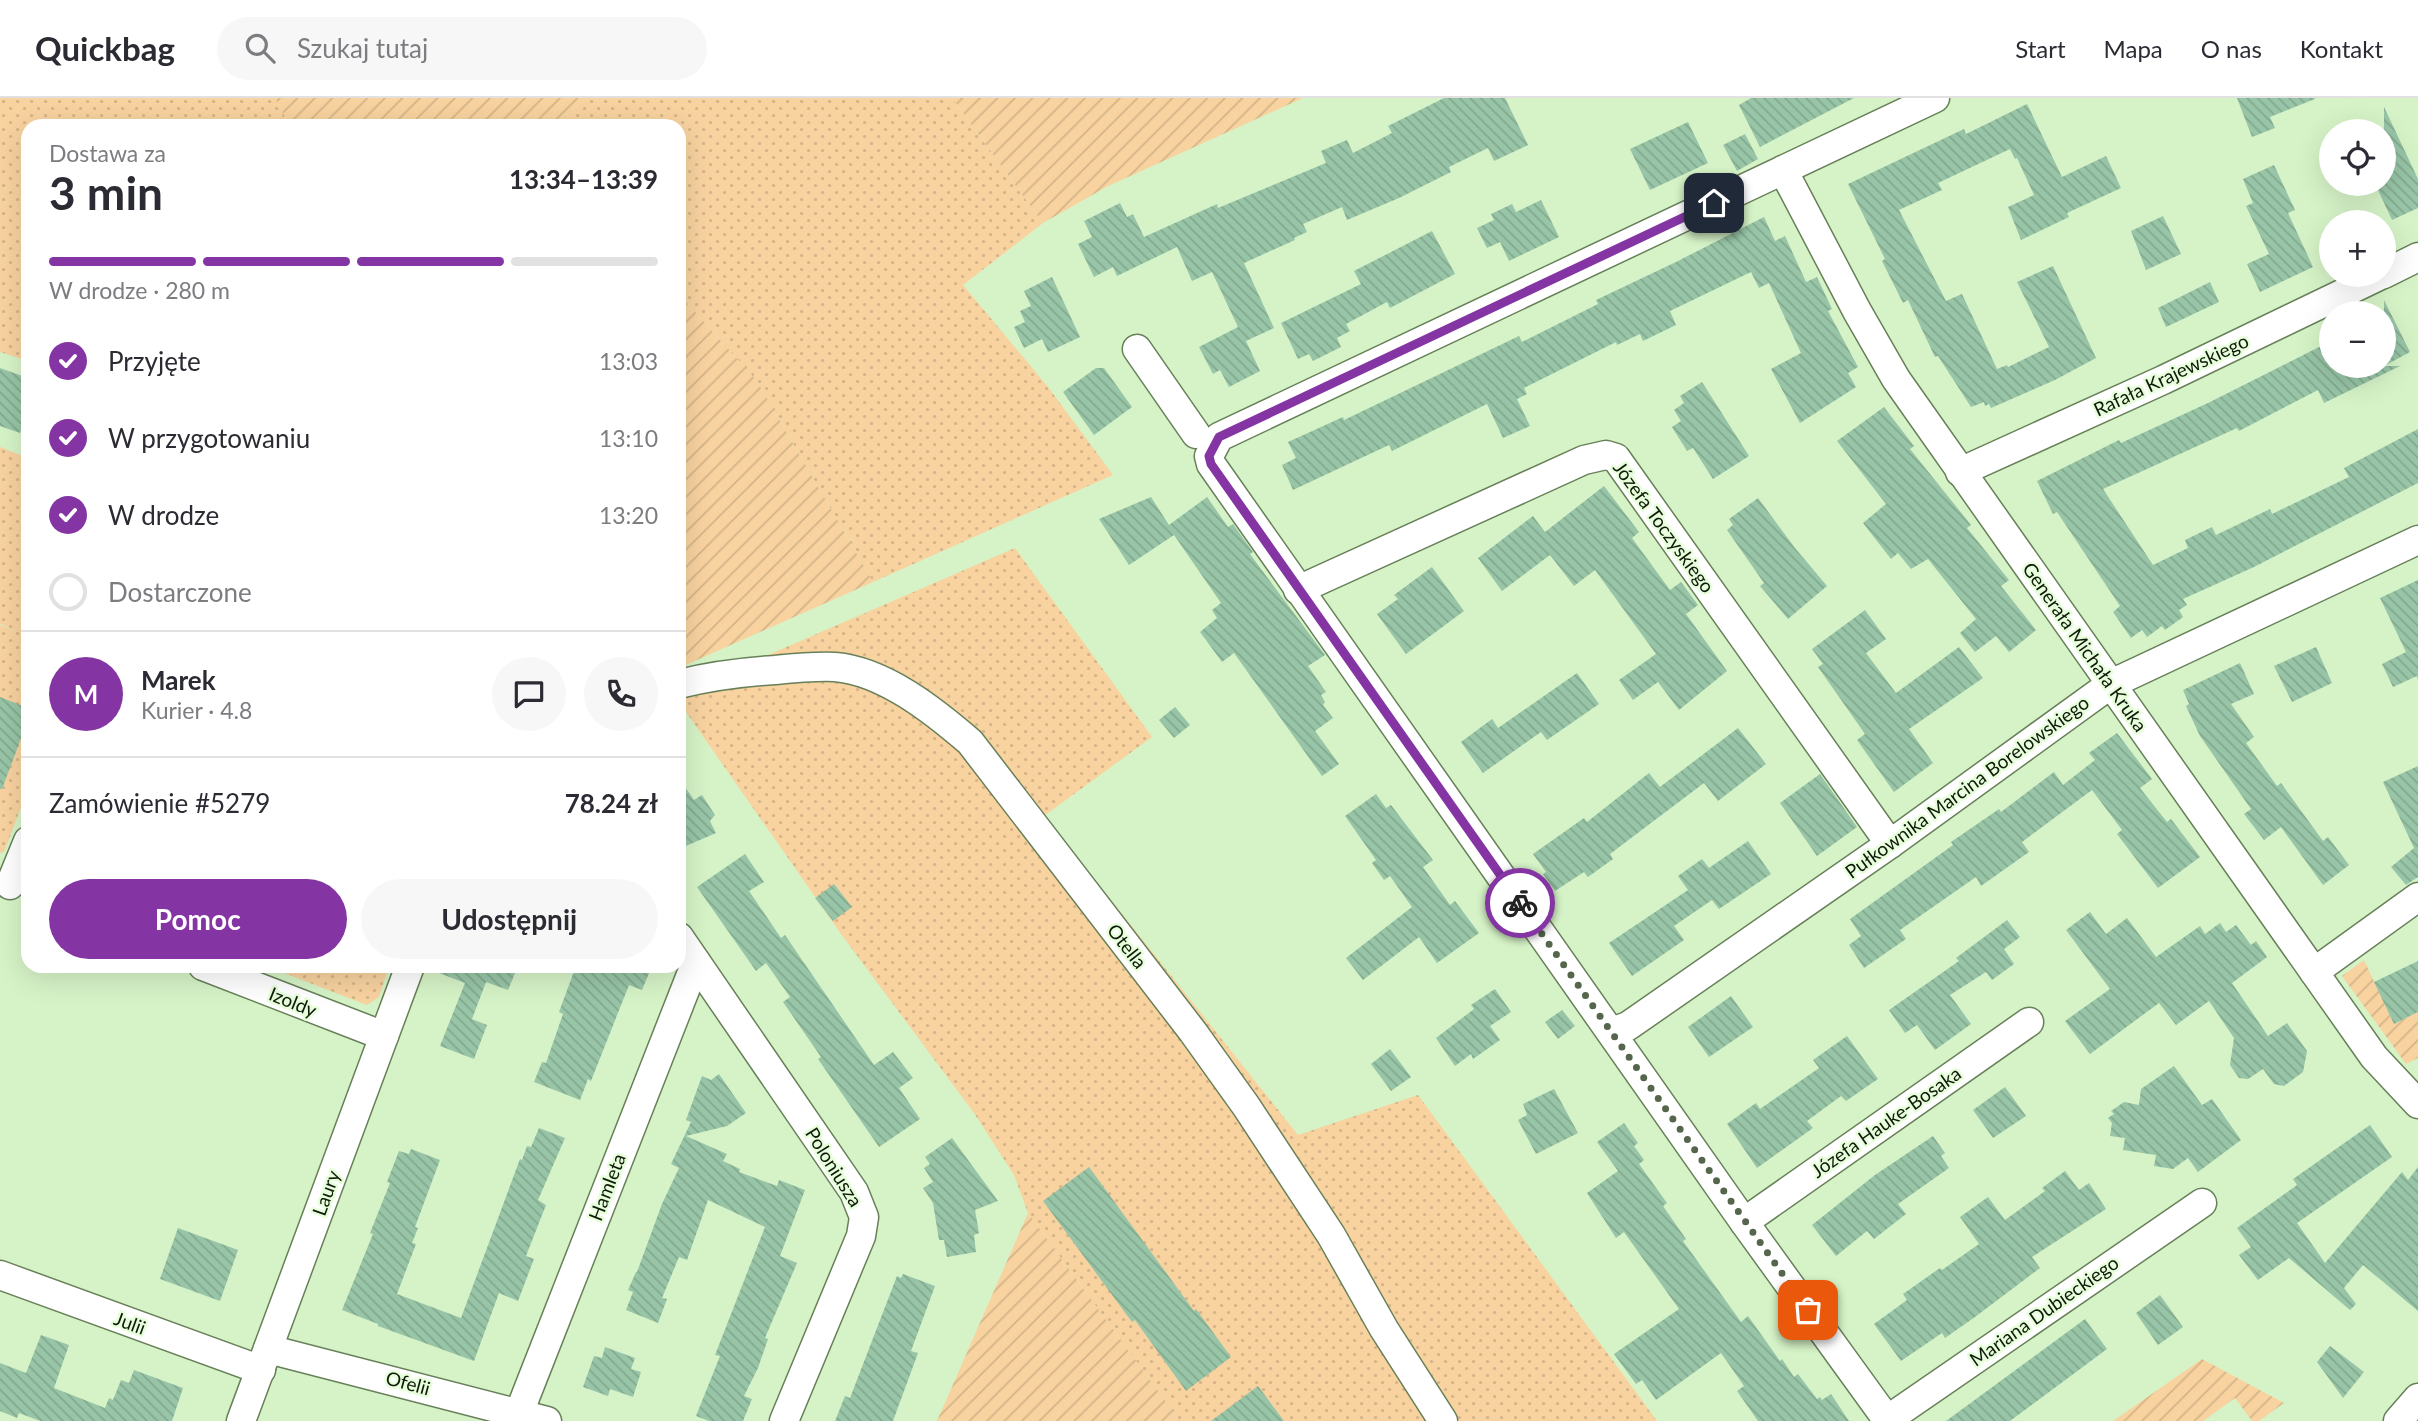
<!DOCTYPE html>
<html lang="pl">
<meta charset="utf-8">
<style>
:root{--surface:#fff;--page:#f7f7f7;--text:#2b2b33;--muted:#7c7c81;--line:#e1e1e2;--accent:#8534a4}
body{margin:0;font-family:Lato,sans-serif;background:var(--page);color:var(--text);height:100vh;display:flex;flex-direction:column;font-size:26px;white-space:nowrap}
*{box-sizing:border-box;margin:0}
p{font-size:23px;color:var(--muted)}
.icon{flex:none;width:38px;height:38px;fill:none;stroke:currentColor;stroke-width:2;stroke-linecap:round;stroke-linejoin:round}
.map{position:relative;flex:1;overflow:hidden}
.drawer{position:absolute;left:21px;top:21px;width:665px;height:854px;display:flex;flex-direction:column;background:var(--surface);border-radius:21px;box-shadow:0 7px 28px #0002}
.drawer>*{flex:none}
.controls{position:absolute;left:2319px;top:21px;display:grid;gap:14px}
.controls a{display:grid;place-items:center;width:77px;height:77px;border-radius:50%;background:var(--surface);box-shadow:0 7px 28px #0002;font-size:35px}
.pin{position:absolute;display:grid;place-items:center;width:60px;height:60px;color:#fff;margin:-30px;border-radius:14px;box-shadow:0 4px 10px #0006}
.courier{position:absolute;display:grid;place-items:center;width:70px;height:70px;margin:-35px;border:5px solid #8534a4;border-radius:50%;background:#fff;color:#222;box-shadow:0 2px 9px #0007}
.summary em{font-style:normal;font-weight:700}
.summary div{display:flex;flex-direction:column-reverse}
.summary{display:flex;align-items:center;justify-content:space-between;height:119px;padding:0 28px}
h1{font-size:46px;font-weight:700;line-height:52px}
.bar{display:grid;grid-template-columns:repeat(4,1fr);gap:10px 7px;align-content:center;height:84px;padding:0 28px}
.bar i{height:9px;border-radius:5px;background:var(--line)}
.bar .selected{background:var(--accent)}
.bar p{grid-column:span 4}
.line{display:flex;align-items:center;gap:18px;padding:0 28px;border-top:2px solid var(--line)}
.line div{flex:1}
.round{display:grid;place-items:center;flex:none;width:74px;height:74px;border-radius:37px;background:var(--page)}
ol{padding:0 28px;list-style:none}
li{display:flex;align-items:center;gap:21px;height:77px}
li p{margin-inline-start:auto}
li .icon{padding:7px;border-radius:50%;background:var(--accent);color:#fff;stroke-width:4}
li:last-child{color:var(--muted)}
li i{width:38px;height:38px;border:4px solid var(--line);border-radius:50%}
.action{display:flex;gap:14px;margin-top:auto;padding:14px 28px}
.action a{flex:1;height:80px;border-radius:42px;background:var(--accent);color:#fff;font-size:28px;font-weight:700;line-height:80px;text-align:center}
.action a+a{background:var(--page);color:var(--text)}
header{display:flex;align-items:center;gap:42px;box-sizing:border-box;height:98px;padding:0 35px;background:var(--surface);border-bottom:2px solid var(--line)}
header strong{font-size:33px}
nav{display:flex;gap:38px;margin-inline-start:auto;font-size:24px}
.search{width:490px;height:63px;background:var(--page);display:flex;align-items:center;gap:18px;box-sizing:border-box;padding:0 24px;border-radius:38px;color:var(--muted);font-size:26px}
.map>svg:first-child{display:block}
</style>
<header>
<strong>Quickbag</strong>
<div class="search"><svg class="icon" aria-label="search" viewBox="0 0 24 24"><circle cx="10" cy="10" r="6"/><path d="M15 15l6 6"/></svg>Szukaj tutaj</div>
<nav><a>Start</a><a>Mapa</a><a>O nas</a><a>Kontakt</a></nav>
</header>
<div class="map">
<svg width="2418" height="1323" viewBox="0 0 2418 1323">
<defs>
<pattern id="grass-dots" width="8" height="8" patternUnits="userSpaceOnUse" patternTransform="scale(1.75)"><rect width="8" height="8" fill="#f8d29f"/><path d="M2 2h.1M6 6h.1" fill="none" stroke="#d4b488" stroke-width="1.8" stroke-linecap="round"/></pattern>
<pattern id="garden-furrows" width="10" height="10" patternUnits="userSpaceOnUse" patternTransform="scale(1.75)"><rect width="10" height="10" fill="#f8d29f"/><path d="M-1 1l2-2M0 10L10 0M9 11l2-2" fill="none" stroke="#d4b488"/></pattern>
<pattern id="building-back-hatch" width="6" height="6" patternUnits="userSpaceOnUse" patternTransform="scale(1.75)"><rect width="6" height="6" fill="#98c5a7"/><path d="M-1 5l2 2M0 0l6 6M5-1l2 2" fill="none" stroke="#82a98e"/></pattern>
</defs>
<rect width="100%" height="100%" fill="#d6f3c7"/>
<g fill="url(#grass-dots)">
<polygon points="0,0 275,0 290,28 28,28 28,263 0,254"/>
<polygon points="586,0 952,0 1043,125 963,187 1048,289 1113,377 873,484 757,283 679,196 679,28 553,28"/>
<polygon points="0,349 28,360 28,691 4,754 0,755 0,527 16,533 0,526"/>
<polygon points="1015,450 1152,639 1044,718 1298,1037 1418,997 1657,1323 1180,1323 1028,1115 1014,1077 974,1015 841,836 679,604 679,600 768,557"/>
<polygon points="266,868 389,868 379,899 367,907"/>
</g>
<g fill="url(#garden-furrows)">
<polygon points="275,0 586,0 553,28 290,28"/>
<polygon points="952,0 1303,0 1108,88 1043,125"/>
<polygon points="679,196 757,283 873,484 679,570"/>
<polygon points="2364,862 2394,926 2418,914 2418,960 2406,966 2342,878"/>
<polygon points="1028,1115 1180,1323 937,1323"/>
<polygon points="2202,1261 2284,1305 2259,1323 2252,1323 2235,1300 2203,1323 2113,1323"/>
</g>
<g fill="url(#building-back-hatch)">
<polygon points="1444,0 1505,0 1528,47 1494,63 1488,50 1449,69 1451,74 1399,100 1347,122 1342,109 1303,126 1307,134 1294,140 1295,142 1244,165 1274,230 1246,243 1260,273 1229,289 1220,272 1213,276 1199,249 1238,229 1212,174 1192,183 1177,149 1117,178 1113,169 1094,179 1078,146 1092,139 1084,123 1120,105 1127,119 1133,116 1144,139 1217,106 1218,110 1326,65 1321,53 1347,42 1353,55 1392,35 1388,28"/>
<polygon points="1751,0 1854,0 1760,49 1739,7"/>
<polygon points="2237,0 2315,0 2315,1 2270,19 2275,30 2252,39"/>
<polygon points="2027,6 2062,79 2106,58 2121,90 2067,115 2069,119 2021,142 2008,109 2034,97 2017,60 2015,61 2010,51 1938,85 1942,92 1899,112 1946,203 1962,196 1997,271 2007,267 2008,269 2049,249 2017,184 2053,168 2096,260 2055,282 1991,310 1989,306 1985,308 1984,304 1971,309 1938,258 1935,259 1908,202 1903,205 1882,163 1885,161 1848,86 1964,31 1966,36"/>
<polygon points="2384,9 2418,81 2418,110 2392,122 2377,90 2384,87"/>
<polygon points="1688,24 1708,65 1650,92 1630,51"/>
<polygon points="1745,36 1758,61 1737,73 1723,47"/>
<polygon points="2274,67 2295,112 2288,115 2313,169 2260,194 2247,166 2269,156 2246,108 2253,105 2243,81"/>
<polygon points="1541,102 1559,139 1509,163 1500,144 1487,150 1477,130 1494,122 1491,116 1512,106 1516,114"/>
<polygon points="2163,118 2181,156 2146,172 2131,133"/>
<polygon points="1764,119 1775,143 1785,138 1806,184 1817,179 1832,211 1828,213 1858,269 1848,275 1856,289 1800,325 1771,271 1801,255 1769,185 1759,190 1751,174 1670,213 1676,227 1643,243 1640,236 1617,247 1616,244 1524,290 1527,296 1517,301 1530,328 1503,340 1487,306 1392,353 1389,347 1293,392 1282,367 1296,360 1288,344 1343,319 1344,322 1519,238 1522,244 1598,206 1596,202 1676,164"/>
<polygon points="1432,133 1455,176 1390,210 1387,204 1346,226 1350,233 1337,240 1341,249 1313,263 1309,256 1298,261 1281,225 1361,186 1354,173"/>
<polygon points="1052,179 1080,239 1048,254 1042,241 1024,250 1014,229 1025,224 1020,213 1031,208 1024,193"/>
<polygon points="2210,184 2219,204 2166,229 2158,210"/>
<polygon points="2384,202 2410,254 2384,268"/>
<polygon points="2331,243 2331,268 2400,268 2324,305 2318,292 2239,333 2237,330 2103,391 2153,467 2188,450 2185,442 2212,429 2216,437 2270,411 2272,416 2349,379 2344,370 2418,331 2418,385 2254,469 2183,501 2187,507 2179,512 2183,519 2165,532 2162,528 2147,539 2142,532 2131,540 2113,514 2120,508 2057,414 2053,416 2037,383 2119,342 2121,345 2208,305"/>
<polygon points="0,270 28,280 28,312 20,335 0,328"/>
<polygon points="1096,270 1104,270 1132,309 1094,337 1063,294"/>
<polygon points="1702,284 1749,358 1713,381 1693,350 1687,353 1672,329 1681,323 1674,312 1684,305 1680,298"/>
<polygon points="1884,309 1914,348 1910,351 1971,427 1967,430 2009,482 2001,488 2036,532 2009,554 1996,538 1975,554 1960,535 1976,521 1928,461 1911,471 1898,455 1891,461 1863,425 1886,406 1837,343"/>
<polygon points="1604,388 1639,434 1632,440 1670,492 1681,484 1698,507 1686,516 1727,573 1679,612 1658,584 1633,602 1619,582 1656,556 1595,472 1574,488 1550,457 1502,493 1478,460 1533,418 1545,434"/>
<polygon points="1151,399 1169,427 1207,399 1228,429 1233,426 1253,454 1250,456 1325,557 1308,568 1326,594 1321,597 1325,604 1323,607 1333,620 1315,633 1339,666 1322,678 1234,555 1222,564 1200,534 1217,520 1212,512 1221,505 1174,437 1129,467 1099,421"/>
<polygon points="1758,400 1795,450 1827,488 1788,521 1760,488 1764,485 1727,432 1733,427 1729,421"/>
<polygon points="1432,469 1464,513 1406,556 1377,516 1398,501 1394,497"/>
<polygon points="2418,482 2418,581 2417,578 2393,589 2382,566 2406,554 2380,500"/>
<polygon points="1865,512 1886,541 1866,555 1896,595 1959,549 1983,580 1909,631 1933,665 1894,694 1857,642 1865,636 1818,569 1823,566 1812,551"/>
<polygon points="2316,549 2332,585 2292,604 2274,568"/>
<polygon points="2240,565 2254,596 2231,606 2254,639 2246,645 2277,688 2281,685 2323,743 2328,739 2349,767 2323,787 2281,729 2264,742 2244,716 2251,711 2200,638 2186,608 2189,606 2183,592"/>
<polygon points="1577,575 1599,606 1547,642 1541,634 1483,675 1461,644 1492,621 1498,630"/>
<polygon points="0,599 28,610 28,622 2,691 0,691"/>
<polygon points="1175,609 1190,627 1174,640 1159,622"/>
<polygon points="1738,630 1766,666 1718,703 1704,685 1610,756 1613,761 1588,779 1584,774 1555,793 1543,776 1546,774 1533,756 1584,720 1587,724 1649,675 1660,689"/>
<polygon points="2117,635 2152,681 2140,690 2167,724 2171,721 2200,759 2158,790 2117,736 2122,732 2092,692 2022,744 2029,754 1981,788 1976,779 1900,832 1906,841 1864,870 1849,847 1861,838 1850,821 1953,747 1951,744 1999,711 2001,714 2054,674 2063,687 2095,662 2089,655"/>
<polygon points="2418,668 2418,779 2406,787 2391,769 2414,750 2383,684"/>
<polygon points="1820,676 1857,729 1817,758 1780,705"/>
<polygon points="679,680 694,702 702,697 715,717 710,723 716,735 679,751"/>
<polygon points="1376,696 1386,710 1391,707 1433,762 1423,769 1450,807 1455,803 1479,835 1437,865 1419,839 1363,882 1346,860 1412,809 1390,778 1384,782 1372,765 1376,762 1345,718"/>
<polygon points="1748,743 1771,776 1719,811 1712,802 1674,828 1684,842 1632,878 1609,845 1688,792 1678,778 1702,761 1709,770"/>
<polygon points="745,756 764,784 749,793 781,840 785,837 874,967 893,954 913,980 899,990 920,1021 879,1049 818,961 821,959 783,904 790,899 766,865 756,873 697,789"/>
<polygon points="834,786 852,809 833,823 815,800"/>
<polygon points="2090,814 2106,836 2127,820 2156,859 2200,828 2205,836 2220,825 2226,834 2236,827 2251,847 2256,843 2267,859 2232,885 2268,938 2287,925 2307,953 2303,974 2284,988 2274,986 2263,971 2248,981 2239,980 2230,967 2234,940 2209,903 2176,927 2159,905 2090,956 2065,923 2110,891 2066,832"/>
<polygon points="2007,822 2020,839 2004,851 2014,866 1992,882 1986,874 1950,897 1971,926 1935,952 1917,927 1905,935 1889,912 1959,863 1956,860"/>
<polygon points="2418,863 2418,914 2394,926 2374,884"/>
<polygon points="426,868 518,868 508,892 486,884 472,921 487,927 474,961 440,948 465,885 426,870"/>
<polygon points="576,868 652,868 642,892 629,887 591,983 588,981 580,1002 534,984 542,964 546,965 563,916 559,914"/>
<polygon points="1495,891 1511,914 1490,928 1500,942 1473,961 1471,956 1455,968 1436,940 1474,911 1471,907"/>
<polygon points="1731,898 1753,929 1709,959 1688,929"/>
<polygon points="1562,912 1575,928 1558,941 1545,924"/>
<polygon points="1847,938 1878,981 1846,1003 1841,998 1807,1023 1813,1030 1757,1070 1727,1026 1756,1005 1760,1011 1819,970 1813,962"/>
<polygon points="1390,951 1411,979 1391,993 1371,966"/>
<polygon points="2174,968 2202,1007 2212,1001 2241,1042 2198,1074 2188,1060 2173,1071 2154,1068 2156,1057 2123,1052 2125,1040 2110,1038 2112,1025 2108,1020 2114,1016 2111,1013 2124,1004 2139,1007 2141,991"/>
<polygon points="719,976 746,1015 727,1028 686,1038 727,1056 723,1063 740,1071 739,1074 777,1088 779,1082 805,1092 780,1158 797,1165 765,1240 768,1241 758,1270 744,1298 752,1301 743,1323 709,1323 696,1318 720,1258 715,1257 765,1129 708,1102 687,1162 679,1159 662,1200 667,1201 658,1225 626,1212 633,1194 628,1192 636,1174 637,1174 662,1106 679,1070 671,1066 691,1024 686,1022 702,978 711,982"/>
<polygon points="2005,989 2026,1018 1993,1040 1973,1012"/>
<polygon points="1554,991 1578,1035 1536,1056 1518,1022 1527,1017 1523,1006"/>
<polygon points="1624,1025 1638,1045 1634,1048 1644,1062 1639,1066 1667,1105 1663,1108 1686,1141 1683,1143 1741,1224 1748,1218 1780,1263 1782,1261 1794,1279 1798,1276 1817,1301 1820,1299 1822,1302 1831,1296 1849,1323 1758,1323 1737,1293 1744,1288 1721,1255 1656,1302 1642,1282 1636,1286 1614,1256 1679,1211 1624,1134 1616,1140 1587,1095 1618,1073 1597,1044"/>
<polygon points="2370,1027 2392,1059 2297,1125 2325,1165 2402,1074 2408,1082 2418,1069 2418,1213 2363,1167 2344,1190 2356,1206 2350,1212 2289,1160 2258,1182 2239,1157 2251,1149 2237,1130 2297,1087 2293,1081"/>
<polygon points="539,1030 565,1040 538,1102 546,1107 526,1158 534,1161 518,1203 499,1195 474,1263 378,1228 378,1226 342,1212 373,1136 370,1135 390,1085 387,1084 399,1053 409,1056 411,1051 440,1062 415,1129 418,1130 412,1145 416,1146 397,1196 461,1220 520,1061 522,1062 527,1048 531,1049"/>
<polygon points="1933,1038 1945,1055 1941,1058 1949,1070 1898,1106 1906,1116 1874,1141 1867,1133 1836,1158 1812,1127 1875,1077"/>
<polygon points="952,1040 998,1103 975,1112 979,1135 974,1137 976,1154 947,1159 944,1142 939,1142 933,1105 923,1090 933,1084 924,1070 930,1066 925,1059"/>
<polygon points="1089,1069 1194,1213 1196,1211 1231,1259 1186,1293 1135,1222 1132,1224 1043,1103"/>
<polygon points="2065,1073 2079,1092 2089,1085 2106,1111 2032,1159 2040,1170 1975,1219 1945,1240 1942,1235 1901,1263 1874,1226 1907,1202 1903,1196 1940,1170 1942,1172 1979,1146 1960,1119 1988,1099 2005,1122 2045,1093 2042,1090"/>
<polygon points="178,1130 238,1152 220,1203 160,1181"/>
<polygon points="903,1176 935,1188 911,1253 918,1255 893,1323 835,1323 845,1298 850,1300 897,1178 901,1180"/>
<polygon points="2160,1197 2183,1229 2158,1247 2136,1215"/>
<polygon points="2085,1221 2107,1251 2010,1323 1946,1323"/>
<polygon points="41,1237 69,1247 54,1290 105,1310 109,1300 113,1302 121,1282 129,1285 134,1272 183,1290 172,1323 40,1323 19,1315 17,1320 0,1313 0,1265 26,1275"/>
<polygon points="2330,1248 2364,1274 2343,1300 2317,1264"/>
<polygon points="605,1249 635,1260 631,1271 641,1274 633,1299 610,1291 608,1298 583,1289 594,1258 602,1260"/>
<polygon points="1258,1288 1284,1323 1211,1323"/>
</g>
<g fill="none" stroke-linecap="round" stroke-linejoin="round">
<g stroke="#678059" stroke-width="31">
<g id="minor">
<polyline points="1783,72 1857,213 1896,281 2374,959 2418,1006"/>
<polyline points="2384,176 2418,159"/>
<polyline points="1137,251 1196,336"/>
<polyline points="1960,374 2163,282 2381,177"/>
<polyline points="1298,492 1584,362 1606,357 1616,360 1890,746"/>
<path d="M 679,586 C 711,578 742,574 775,572 C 795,570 815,568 835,569 C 884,573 934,613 970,644 L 1193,934 L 1246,1008 L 1331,1137 L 1384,1231 L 1443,1323"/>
<polyline points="10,787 28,743"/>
<polyline points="679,839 854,1094 864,1119 861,1138 784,1323"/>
<polyline points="203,868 384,938"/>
<polyline points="2314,874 2418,799"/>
<polyline points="1611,934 1628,928 1890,746 2111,586 2418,442"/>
<polyline points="1744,1124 2029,924"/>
<polyline points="0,1177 261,1272"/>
<polyline points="268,1251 547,1323"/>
<polyline points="519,1315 696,864"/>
<polyline points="1887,1322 2202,1105"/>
<polyline points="241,1323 410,868"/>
<polyline points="1888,1323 1744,1124 1211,366 1209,358 1219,339 1935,0"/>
<polyline points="2398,1323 2418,1300"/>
</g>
</g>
<use href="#minor" stroke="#fff" stroke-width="28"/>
</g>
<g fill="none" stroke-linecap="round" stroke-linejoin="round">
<polyline stroke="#55664d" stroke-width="7" stroke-dasharray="0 12.6" points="1520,805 1808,1212"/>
<polyline stroke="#8534a4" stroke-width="9" points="1520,805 1211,366 1209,358 1219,339 1714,105"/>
</g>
<g text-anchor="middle" stroke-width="5" stroke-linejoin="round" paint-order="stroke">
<g font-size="19" fill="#101a0b" stroke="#e7fedb">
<text transform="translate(2171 277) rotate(-25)" y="7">Rafała Krajewskiego</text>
<text transform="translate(1664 429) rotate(54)" y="7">Józefa Toczyskiego</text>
<text transform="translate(2085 549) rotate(55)" y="7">Generała Michała Kruka</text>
<text transform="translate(1967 689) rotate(-36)" y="7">Pułkownika Marcina Borelowskiego</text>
<text transform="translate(1127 848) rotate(52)" y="7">Otella</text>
<text transform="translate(293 904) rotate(22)" y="7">Izoldy</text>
<text transform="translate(1886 1024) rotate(-35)" y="7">Józefa Hauke-Bosaka</text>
<text transform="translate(834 1069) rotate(58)" y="7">Poloniusza</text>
<text transform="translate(607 1089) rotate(-69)" y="7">Hamleta</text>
<text transform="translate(326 1095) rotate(-70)" y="7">Laury</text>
<text transform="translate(2044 1213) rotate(-35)" y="7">Mariana Dubieckiego</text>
<text transform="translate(130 1225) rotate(20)" y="7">Julii</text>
<text transform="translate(408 1285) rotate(15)" y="7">Ofelii</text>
</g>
</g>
</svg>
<div class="controls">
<a><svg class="icon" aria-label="locate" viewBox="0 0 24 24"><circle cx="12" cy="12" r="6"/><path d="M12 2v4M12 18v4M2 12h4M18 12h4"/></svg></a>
<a>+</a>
<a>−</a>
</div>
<div class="pin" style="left:1808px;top:1212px;background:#ea580c"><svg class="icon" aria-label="bag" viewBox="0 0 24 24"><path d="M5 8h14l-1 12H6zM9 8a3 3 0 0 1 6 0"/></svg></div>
<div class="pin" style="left:1714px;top:105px;background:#1f2937"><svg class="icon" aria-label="home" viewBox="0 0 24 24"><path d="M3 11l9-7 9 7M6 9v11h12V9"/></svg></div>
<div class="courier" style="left:1520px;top:805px"><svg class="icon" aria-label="bike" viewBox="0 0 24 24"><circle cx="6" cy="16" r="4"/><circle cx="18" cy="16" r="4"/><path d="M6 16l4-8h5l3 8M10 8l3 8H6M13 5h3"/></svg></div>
<section class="drawer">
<div class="summary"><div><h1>3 min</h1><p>Dostawa za</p></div><em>13:34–13:39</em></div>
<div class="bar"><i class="selected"></i><i class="selected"></i><i class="selected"></i><i></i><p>W drodze · 280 m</p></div>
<ol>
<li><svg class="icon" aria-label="check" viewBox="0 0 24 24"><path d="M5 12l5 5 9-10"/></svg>Przyjęte<p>13:03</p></li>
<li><svg class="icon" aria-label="check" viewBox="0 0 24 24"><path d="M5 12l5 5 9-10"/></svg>W przygotowaniu<p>13:10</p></li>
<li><svg class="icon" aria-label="check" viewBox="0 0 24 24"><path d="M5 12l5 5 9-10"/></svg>W drodze<p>13:20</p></li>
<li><i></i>Dostarczone</li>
</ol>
<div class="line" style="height:126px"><b class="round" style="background:var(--accent);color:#fff">M</b><div><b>Marek</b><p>Kurier · 4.8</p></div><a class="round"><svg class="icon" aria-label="chat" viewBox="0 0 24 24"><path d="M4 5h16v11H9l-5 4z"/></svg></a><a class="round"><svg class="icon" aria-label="phone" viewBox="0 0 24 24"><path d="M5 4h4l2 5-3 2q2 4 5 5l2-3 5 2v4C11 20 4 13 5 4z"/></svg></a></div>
<div class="line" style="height:91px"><div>Zamówienie #5279</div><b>78.24 zł</b></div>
<div class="action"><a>Pomoc</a><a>Udostępnij</a></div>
</section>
</div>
